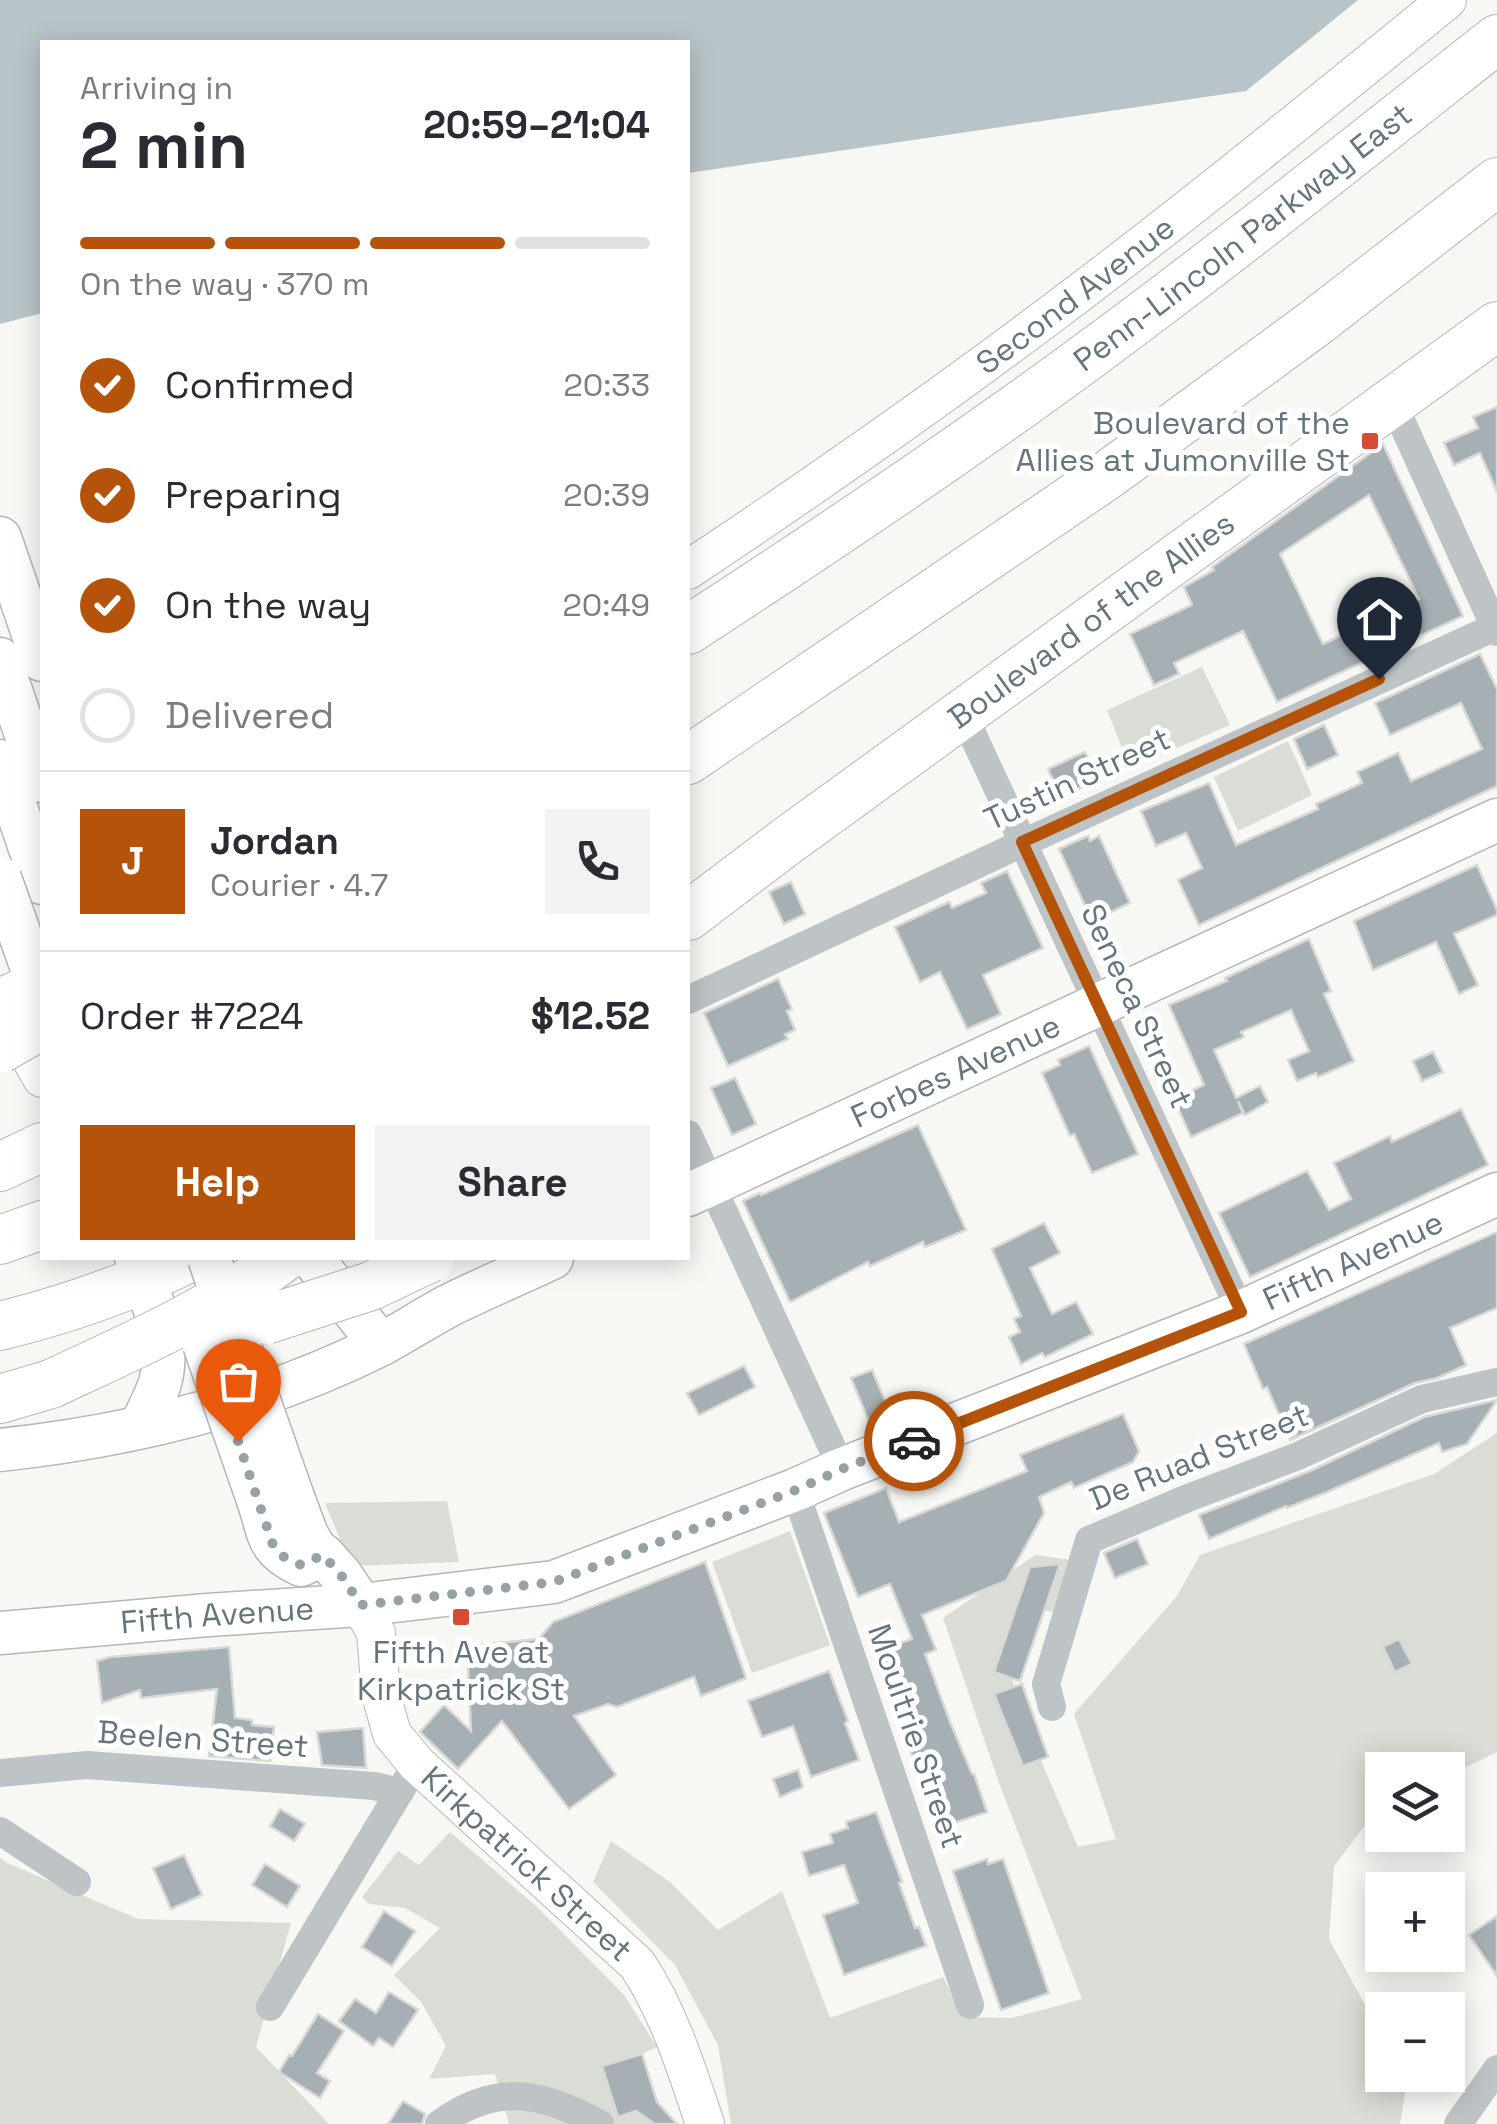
<!DOCTYPE html>
<meta charset="utf-8">
<style>
:root{--surface:#fff;--page:#f2f2f3;--text:#2b2b33;--muted:#7c7c81;--line:#e1e1e2;--accent:#b45309}
body{margin:0;font-family:"Space Grotesk",sans-serif;background:var(--page);color:var(--text);height:100vh;display:flex;flex-direction:column;font-size:38px;white-space:nowrap}
*{box-sizing:border-box;margin:0}
p{font-size:32px;color:var(--muted)}
.icon{flex:none;width:55px;height:55px;fill:none;stroke:currentColor;stroke-width:2;stroke-linecap:round;stroke-linejoin:round}
.map{position:relative;flex:1;overflow:hidden}
.details{position:absolute;left:40px;top:40px;width:650px;height:1220px;display:flex;flex-direction:column;background:var(--surface);border-radius:0px;box-shadow:0 5px 25px #0003}
.details>*{flex:none}
.buttons{position:absolute;left:1365px;top:1752px;display:grid;gap:20px}
.buttons a{display:grid;place-items:center;width:100px;height:100px;border-radius:0px;background:var(--surface);box-shadow:0 5px 25px #0003;font-size:50px}
.pin{position:absolute;display:grid;place-items:center;width:85px;height:85px;color:#fff;margin:-102px -42px;border-radius:50% 50% 50% 0;rotate:-45deg;box-shadow:0 0 10px #0007}
.pin .icon{rotate:45deg}
.courier{position:absolute;display:grid;place-items:center;width:100px;height:100px;margin:-50px;border:8px solid #b45309;border-radius:50%;background:#fff;color:#222;box-shadow:0 2px 12px #0007}
.overview em{font-style:normal;font-weight:600}
.overview div{display:flex;flex-direction:column-reverse}
.overview{display:flex;align-items:center;justify-content:space-between;height:170px;padding:0 40px}
h1{font-size:65px;font-weight:600;line-height:75px}
.bar{display:grid;grid-template-columns:repeat(4,1fr);gap:15px 10px;align-content:center;height:120px;padding:0 40px}
.bar i{height:12px;border-radius:8px;background:var(--line)}
.bar .active{background:var(--accent)}
.bar p{grid-column:span 4}
.line{display:flex;align-items:center;gap:25px;padding:0 40px;border-top:2px solid var(--line)}
.line div{flex:1}
.round{display:grid;place-items:center;flex:none;width:105px;height:105px;border-radius:0px;background:var(--page)}
ol{padding:0 40px;list-style:none}
li{display:flex;align-items:center;gap:30px;height:110px}
li p{margin-inline-start:auto}
li .icon{padding:10px;border-radius:50%;background:var(--accent);color:#fff;stroke-width:4}
li:last-child{color:var(--muted)}
li i{width:55px;height:55px;border:5px solid var(--line);border-radius:50%}
.button{display:flex;gap:20px;margin-top:auto;padding:20px 40px}
.button a{flex:1;height:115px;border-radius:0px;background:var(--accent);color:#fff;font-size:40px;font-weight:600;line-height:115px;text-align:center}
.button a+a{background:var(--page);color:var(--text)}
.map>svg:first-child{display:block}
</style>
<div class="map">
<svg width="1497" height="2124" viewBox="0 0 1497 2124">
<rect width="100%" height="100%" fill="#f7f7f4"/>
<g fill="#d9ddd5">
<polygon points="1202,667 1230,725 1130,768 1107,710"/>
<polygon points="1288,741 1312,795 1238,831 1214,777"/>
<polygon points="1497,1433 1497,1752 1448,1776 1448,1770 1382,1770 1382,1807 1376,1811 1334,1866 1329,1939 1382,2036 1382,2075 1404,2075 1407,2081 1400,2124 731,2124 718,2045 675,1965 593,1882 611,1841 670,1882 718,1930 782,1891 830,2018 943,1977 963,2017 1012,2018 1082,1999 999,1783 943,1618 1035,1555 1071,1560 1054,1612 1026,1607 1008,1665 1025,1723 1078,1847 1116,1839 1074,1714 1177,1596 1200,1555 1434,1474"/>
<polygon points="447,1501 459,1562 351,1566 325,1503"/>
<polygon points="790,1531 830,1645 752,1673 712,1562"/>
<polygon points="450,1832 537,1907 624,1995 657,2047 642,2054 603,2066 636,2111 655,2124 509,2124 495,2074 429,2079 446,2046 421,2002 394,1975 440,1928 405,1908 369,1904 362,1897 398,1851 419,1865"/>
<polygon points="0,1858 7,1863 138,1919 291,1923 256,2047 329,2124 0,2124"/>
</g>
<polygon fill="#b8c4c7" points="0,0 1358,0 1246,91 688,173 688,42 42,42 42,313 0,324"/>
<g fill="#a6afb3" stroke="#d8d8d6" stroke-width="2.5" fill-rule="evenodd">
<polygon points="1497,407 1497,492 1480,453 1454,465 1444,443 1478,428 1473,417"/>
<path d="M 1383,444 L 1463,616 L 1277,702 L 1243,631 L 1174,663 L 1179,674 L 1154,685 L 1130,634 L 1192,605 L 1184,587 L 1214,570 L 1212,567 ZM 1369,495 L 1419,599 L 1323,644 L 1280,554 Z"/>
<polygon points="1480,654 1497,689 1497,786 1199,925 1178,880 1202,868 1186,833 1156,846 1141,811 1209,783 1236,845 1318,809 1316,804 1362,783 1357,772 1398,753 1411,781 1482,749 1461,703 1390,735 1375,703"/>
<polygon points="1324,725 1338,755 1307,769 1294,739"/>
<polygon points="1085,752 1097,780 1061,797 1048,769"/>
<polygon points="1088,836 1090,841 1099,836 1130,903 1092,921 1059,849"/>
<polygon points="1477,865 1497,910 1497,915 1454,934 1478,985 1459,994 1436,942 1373,970 1354,921"/>
<polygon points="1007,871 1043,948 983,975 1001,1014 967,1029 940,972 920,982 895,927 949,902 952,908 986,893 981,883"/>
<polygon points="791,882 805,914 784,924 769,892"/>
<polygon points="1309,939 1331,991 1324,994 1354,1061 1318,1077 1316,1073 1297,1081 1288,1060 1309,1051 1291,1010 1241,1032 1244,1037 1214,1050 1236,1098 1260,1086 1268,1102 1245,1115 1238,1101 1243,1113 1191,1137 1174,1099 1204,1085 1169,1005 1227,981 1225,978"/>
<polygon points="778,979 792,1009 787,1011 795,1030 785,1034 788,1039 728,1066 704,1013"/>
<polygon points="1089,1046 1138,1154 1092,1173 1074,1134 1070,1136 1042,1073 1060,1065 1058,1060"/>
<polygon points="1433,1052 1443,1072 1422,1081 1413,1061"/>
<polygon points="735,1078 756,1124 732,1135 711,1088"/>
<polygon points="1461,1109 1488,1165 1250,1277 1219,1213 1307,1171 1329,1210 1351,1199 1334,1163 1390,1136 1392,1142"/>
<polygon points="918,1125 966,1230 925,1247 923,1242 870,1266 868,1262 790,1302 743,1201 760,1193 761,1195"/>
<polygon points="1044,1223 1060,1253 1030,1268 1052,1314 1076,1302 1093,1334 1045,1357 1042,1353 1021,1364 1009,1337 1020,1332 1014,1319 1021,1316 992,1249"/>
<polygon points="1497,1232 1497,1308 1450,1328 1466,1365 1437,1378 1415,1383 1290,1440 1267,1387 1263,1389 1244,1344"/>
<polygon points="744,1366 755,1387 699,1415 687,1393"/>
<polygon points="872,1370 891,1415 870,1424 851,1378"/>
<polygon points="1497,1400 1467,1444 1442,1452 1439,1443 1327,1492 1287,1508 1286,1506 1209,1539 1199,1515 1310,1471 1424,1417"/>
<polygon points="1123,1414 1139,1451 1133,1462 1074,1488 1071,1482 1039,1497 1044,1513 1006,1581 922,1615 936,1650 925,1654 950,1722 972,1774 974,1774 987,1812 939,1828 882,1674 884,1673 877,1651 912,1639 890,1584 858,1597 824,1513 886,1488 899,1522 1027,1471 1020,1455"/>
<polygon points="1137,1539 1148,1564 1115,1578 1104,1553"/>
<polygon points="705,1562 746,1678 701,1696 694,1677 617,1707 608,1704 574,1716 616,1775 569,1809 502,1721 458,1769 420,1732 444,1705 471,1731 467,1646 539,1639 553,1622"/>
<polygon points="1060,1564 1020,1681 994,1672 1030,1567"/>
<polygon points="1399,1639 1412,1664 1395,1672 1383,1647"/>
<polygon points="229,1647 235,1718 252,1720 252,1725 274,1727 270,1761 209,1756 217,1689 141,1698 140,1690 102,1703 97,1661 110,1657"/>
<polygon points="829,1671 848,1721 845,1723 859,1760 811,1777 793,1726 762,1737 748,1701"/>
<polygon points="1022,1684 1048,1757 1023,1766 994,1694"/>
<polygon points="363,1728 366,1768 322,1765 317,1732"/>
<polygon points="798,1770 803,1787 780,1797 773,1779"/>
<polygon points="280,1809 305,1824 294,1841 270,1826"/>
<polygon points="876,1812 902,1882 899,1883 915,1928 919,1927 926,1946 844,1975 823,1915 858,1903 844,1865 809,1876 802,1852 833,1843 830,1834 848,1828 846,1822"/>
<polygon points="184,1855 202,1895 171,1909 153,1868"/>
<polygon points="987,1859 988,1864 1003,1859 1049,1993 1001,2010 953,1871"/>
<polygon points="265,1864 300,1886 287,1907 252,1885"/>
<polygon points="384,1911 415,1931 392,1966 362,1947"/>
<polygon points="1497,1916 1497,1976 1469,1935"/>
<polygon points="389,1992 418,2010 393,2047 379,2038 373,2046 339,2021 355,1999 376,2013"/>
<polygon points="318,2014 344,2031 317,2073 330,2081 320,2098 279,2072 289,2055 292,2056"/>
<polygon points="642,2054 657,2102 677,2124 655,2124 636,2111 618,2117 602,2066"/>
<polygon points="403,2101 425,2114 422,2124 388,2124"/>
</g>
<g fill="none" stroke-linecap="round" stroke-linejoin="round">
<g stroke="#b3b9bc" stroke-width="40">
<g id="secondary">
<path id="s1" d="M 688,570 C 808,490 926,408 1042,321 C 1180,218 1313,109 1447,0"/>
<polyline points="7,1017 42,1078"/>
<path id="s2" d="M 361,1605 L 376,1633 L 381,1694 L 392,1734 L 417,1764 L 637,1964 C 669,2012 687,2070 705,2124"/>
</g>
</g>
<g stroke="#b2b7ba" stroke-width="45">
<g id="primary">
<polyline points="0,538 42,660"/>
<polyline points="0,659 42,781"/>
<polyline points="0,761 42,883"/>
<path id="s3" d="M 688,1195 L 1497,820"/>
<path d="M 136,1258 C 150,1297 172,1340 160,1383 C 155,1398 147,1413 140,1427"/>
<polyline points="312,1258 380,1344"/>
<path d="M 0,1450 C 131,1436 263,1404 382,1344 C 404,1332 426,1318 448,1306 C 482,1289 518,1274 552,1258"/>
<polyline points="290,1489 307,1535 317,1552 323,1555 341,1575 361,1605"/>
<path d="M 258,1500 C 270,1534 265,1548 301,1565 L 323,1555"/>
<path id="s4" d="M 0,1633 L 208,1615 L 361,1605 L 554,1582 L 795,1490 L 842,1469 L 1241,1312 L 1497,1194"/>
</g>
</g>
<g stroke="#b3b8ba" stroke-width="50">
<g id="highway">
<path id="s5" d="M 688,630 C 819,545 950,457 1076,365 C 1219,260 1358,149 1497,39"/>
<polyline points="688,760 1109,474 1315,323 1497,182"/>
<path id="s6" d="M 688,916 L 787,841 L 1497,326"/>
<polyline points="0,1167 42,1147"/>
<polyline points="0,1240 42,1225"/>
<path d="M 0,1326 C 65,1310 129,1288 189,1258"/>
<polyline points="0,1399 51,1384"/>
</g>
</g>
<g stroke="#bec3c5" stroke-width="28">
<polyline points="1393,403 1497,632"/>
<polyline points="970,729 1241,1312"/>
<polyline points="688,1000 1023,843 1497,626"/>
<polyline points="688,1134 842,1469"/>
<polyline points="795,1490 970,2005"/>
<polyline points="1052,1707 1046,1684 1089,1540 1188,1498 1298,1456 1422,1399 1497,1382"/>
<polyline points="0,1773 87,1765 374,1786 400,1792"/>
<polyline points="0,1831 77,1882"/>
<polyline points="270,2007 408,1778"/>
<path d="M 439,2124 C 496,2082 542,2092 600,2124"/>
<polyline points="1458,2124 1497,2069"/>
</g>
<use href="#secondary" stroke="#fff" stroke-width="38"/>
<use href="#primary" stroke="#fff" stroke-width="42"/>
<use href="#highway" stroke="#fff" stroke-width="48"/>
<g stroke="#b2b7ba" stroke-width="45" stroke-linecap="butt">
<g id="primary-bridge">
<polyline points="0,878 42,997"/>
<polyline points="209,1258 290,1489"/>
<polyline points="204,1344 258,1500"/>
</g>
</g>
<g stroke="#b3b8ba" stroke-width="50" stroke-linecap="butt">
<g id="highway-bridge">
<polyline points="0,1003 42,984"/>
<polyline points="0,1049 42,1025"/>
<polyline points="266,1320 371,1286 430,1258"/>
<path d="M 51,1384 C 132,1346 212,1312 283,1258"/>
</g>
</g>
<use href="#primary-bridge" stroke="#fff" stroke-width="42"/>
<use href="#highway-bridge" stroke="#fff" stroke-width="48"/>
</g>
<g fill="none" stroke-linecap="round" stroke-linejoin="round">
<polyline stroke="#97a2a7" stroke-width="10" stroke-dasharray="0 18" points="238,1441 274,1548 284,1557 301,1565 323,1555 341,1575 361,1605 554,1582 796,1490 842,1469 914,1441"/>
<polyline stroke="#b45309" stroke-width="12" points="914,1441 1241,1312 1022,842 1379,679"/>
</g>
<g fill="#d74a34" stroke="#fff" stroke-width="4">
<rect x="1360" y="431" width="20" height="20" rx="5"/>
<rect x="451" y="1607" width="20" height="20" rx="5"/>
</g>
<g text-anchor="middle" stroke-width="10" stroke-linejoin="round" paint-order="stroke">
<g font-size="32" fill="#64757d" stroke="#fff">
<text dy="11" stroke="none"><textPath href="#s5" startOffset="680">Penn-Lincoln Parkway East</textPath></text>
<text dy="11" stroke="none"><textPath href="#s1" startOffset="475">Second Avenue</textPath></text>
<text dy="11" stroke="none"><textPath href="#s6" startOffset="500">Boulevard of the Allies</textPath></text>
<text transform="translate(1077 779) rotate(-25)" y="11">Tustin Street</text>
<text transform="translate(1137 1006) rotate(65)" y="11">Seneca Street</text>
<text dy="11" stroke="none"><textPath href="#s3" startOffset="295">Forbes Avenue</textPath></text>
<text dy="11" stroke="none"><textPath href="#s4" startOffset="1418">Fifth Avenue</textPath></text>
<text transform="translate(1199 1457) rotate(-22)" y="11">De Ruad Street</text>
<text dy="11" stroke="none"><textPath href="#s4" startOffset="218">Fifth Avenue</textPath></text>
<text transform="translate(916 1736) rotate(71)" y="11">Moultrie Street</text>
<text transform="translate(203 1739) rotate(4)" y="11">Beelen Street</text>
<text dy="11" stroke="none"><textPath href="#s2" startOffset="322">Kirkpatrick Street</textPath></text>
</g>
<g font-size="32" fill="#64757d" stroke="#fff" text-anchor="end">
<text x="1350" y="434">Boulevard of the<tspan x="1350" dy="37">Allies at Jumonville St</tspan></text>
<text x="461" y="1663" text-anchor="middle">Fifth Ave at<tspan x="461" dy="37">Kirkpatrick St</tspan></text>
</g>
</g>
</svg>
<div class="buttons">
<a><svg class="icon" aria-label="layers" viewBox="0 0 24 24"><path d="M12 4l9 5-9 5-9-5zM3 14l9 5 9-5"/></svg></a>
<a>+</a>
<a>−</a>
</div>
<div class="pin" style="left:238px;top:1441px;background:#ea580c"><svg class="icon" aria-label="bag" viewBox="0 0 24 24"><path d="M5 8h14l-1 12H6zM9 8a3 3 0 0 1 6 0"/></svg></div>
<div class="pin" style="left:1379px;top:679px;background:#1f2937"><svg class="icon" aria-label="home" viewBox="0 0 24 24"><path d="M3 11l9-7 9 7M6 9v11h12V9"/></svg></div>
<div class="courier" style="left:914px;top:1441px"><svg class="icon" aria-label="car" viewBox="0 0 24 24"><path d="M5 17H2v-5l4-1 3-4h7l3 4 3 1v5h-3M9 17h6M6 11h13"/><circle cx="7" cy="17" r="2"/><circle cx="17" cy="17" r="2"/></svg></div>
<section class="details">
<div class="overview"><div><h1>2 min</h1><p>Arriving in</p></div><em>20:59–21:04</em></div>
<div class="bar"><i class="active"></i><i class="active"></i><i class="active"></i><i></i><p>On the way · 370 m</p></div>
<ol>
<li><svg class="icon" aria-label="check" viewBox="0 0 24 24"><path d="M5 12l5 5 9-10"/></svg>Confirmed<p>20:33</p></li>
<li><svg class="icon" aria-label="check" viewBox="0 0 24 24"><path d="M5 12l5 5 9-10"/></svg>Preparing<p>20:39</p></li>
<li><svg class="icon" aria-label="check" viewBox="0 0 24 24"><path d="M5 12l5 5 9-10"/></svg>On the way<p>20:49</p></li>
<li><i></i>Delivered</li>
</ol>
<div class="line" style="height:180px"><b class="round" style="background:var(--accent);color:#fff">J</b><div><b>Jordan</b><p>Courier · 4.7</p></div><a class="round"><svg class="icon" aria-label="phone" viewBox="0 0 24 24"><path d="M5 4h4l2 5-3 2q2 4 5 5l2-3 5 2v4C11 20 4 13 5 4z"/></svg></a></div>
<div class="line" style="height:130px"><div>Order #7224</div><b>$12.52</b></div>
<div class="button"><a>Help</a><a>Share</a></div>
</section>
</div>
